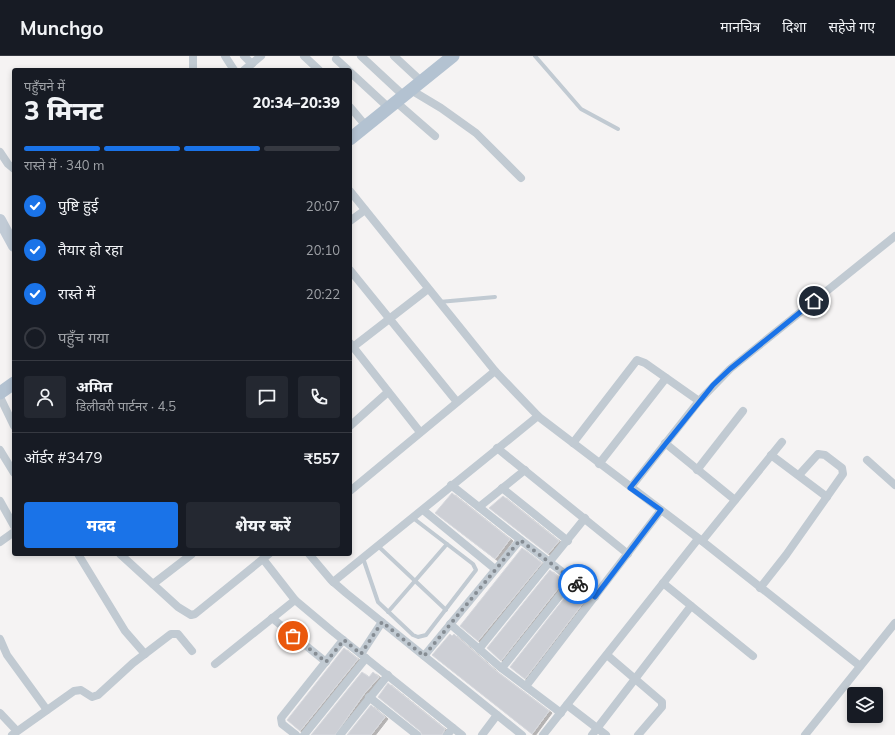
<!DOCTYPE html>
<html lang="hi">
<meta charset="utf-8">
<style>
:root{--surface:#171b24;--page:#242831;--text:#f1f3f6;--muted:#9ea1a6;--line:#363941;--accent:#1a73e8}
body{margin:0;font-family:Mulish,"Noto Sans Devanagari",sans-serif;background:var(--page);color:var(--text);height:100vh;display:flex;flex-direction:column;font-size:15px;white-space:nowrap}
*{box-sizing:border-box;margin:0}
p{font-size:13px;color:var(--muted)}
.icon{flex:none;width:22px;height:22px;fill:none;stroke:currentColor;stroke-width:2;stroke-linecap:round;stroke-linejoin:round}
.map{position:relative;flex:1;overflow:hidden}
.panel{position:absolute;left:12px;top:12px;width:340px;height:488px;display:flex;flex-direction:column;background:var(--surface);border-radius:4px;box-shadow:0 2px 6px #0003}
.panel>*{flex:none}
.fabs{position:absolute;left:847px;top:631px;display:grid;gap:8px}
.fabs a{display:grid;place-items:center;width:36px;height:36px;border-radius:4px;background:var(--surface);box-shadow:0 2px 6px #0003;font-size:20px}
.pin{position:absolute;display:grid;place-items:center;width:34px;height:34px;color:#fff;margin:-17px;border:2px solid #fff;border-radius:50%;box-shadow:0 1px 4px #0007}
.courier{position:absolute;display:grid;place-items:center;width:40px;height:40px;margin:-20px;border:3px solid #1a73e8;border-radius:50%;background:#fff;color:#222;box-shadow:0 1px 5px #0007}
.headline em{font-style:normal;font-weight:800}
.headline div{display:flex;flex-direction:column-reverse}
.headline{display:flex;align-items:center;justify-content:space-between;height:68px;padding:0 12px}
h1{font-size:26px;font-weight:800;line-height:30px}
.bar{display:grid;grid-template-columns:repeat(4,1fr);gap:6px 4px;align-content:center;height:48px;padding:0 12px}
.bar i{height:5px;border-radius:3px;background:var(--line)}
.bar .active{background:var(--accent)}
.bar p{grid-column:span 4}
.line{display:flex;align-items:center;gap:10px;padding:0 12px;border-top:1px solid var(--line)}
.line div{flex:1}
.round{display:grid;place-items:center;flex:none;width:42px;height:42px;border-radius:4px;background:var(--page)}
ol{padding:0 12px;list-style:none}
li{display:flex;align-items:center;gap:12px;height:44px}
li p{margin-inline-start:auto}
li .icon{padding:4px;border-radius:50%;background:var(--accent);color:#fff;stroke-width:4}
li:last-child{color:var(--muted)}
li i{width:22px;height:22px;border:2px solid var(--line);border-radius:50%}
.cta{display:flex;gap:8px;margin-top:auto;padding:8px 12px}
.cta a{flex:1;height:46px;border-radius:4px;background:var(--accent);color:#fff;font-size:16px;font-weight:800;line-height:46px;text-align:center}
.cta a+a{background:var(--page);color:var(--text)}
header{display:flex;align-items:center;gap:24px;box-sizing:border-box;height:56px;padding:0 20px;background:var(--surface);border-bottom:1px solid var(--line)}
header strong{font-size:19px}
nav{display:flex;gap:22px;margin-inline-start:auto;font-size:14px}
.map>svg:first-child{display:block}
</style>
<header>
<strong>Munchgo</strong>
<nav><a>मानचित्र</a><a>दिशा</a><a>सहेजे गए</a></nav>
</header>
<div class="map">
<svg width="895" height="679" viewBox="0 0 895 679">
<defs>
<filter id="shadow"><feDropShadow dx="3" dy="2" stdDeviation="0" flood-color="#0004"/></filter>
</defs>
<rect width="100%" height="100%" fill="#f5f3f3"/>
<g fill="#cdcfd5" stroke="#d7d9de" filter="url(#shadow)">
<polygon points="452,437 510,483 495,503 435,457"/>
<polygon points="503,440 559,485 548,498 489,452"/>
<polygon points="522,492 542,507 478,585 460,570"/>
<polygon points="550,514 564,525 501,605 487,592"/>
<polygon points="573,531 587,542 525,623 510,611"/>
<polygon points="450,578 452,580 454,578 496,615 549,655 532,678 432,599"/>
<polygon points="344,592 358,603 300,675 287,664"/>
<polygon points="362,616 369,621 373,616 379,621 364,638 335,679 311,679"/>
<polygon points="388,627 445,673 442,679 422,679 420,675 378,641"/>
<polygon points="371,649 385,661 371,679 347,679"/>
</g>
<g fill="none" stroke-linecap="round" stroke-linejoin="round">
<g stroke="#c1cad2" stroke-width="4">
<polyline points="535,0 581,53 618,73"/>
<polyline points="439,246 495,241"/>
<polyline points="378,490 446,554"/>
<polyline points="363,502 378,546 413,579 418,581 426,579 476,514 473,508 413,462"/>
<polyline points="388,556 447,488"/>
</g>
<g stroke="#c1cad2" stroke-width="8">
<polyline points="193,0 193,14"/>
<polyline points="225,0 234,14"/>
<polyline points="244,0 252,8"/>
<polyline points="304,0 319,14"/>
<polyline points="361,0 404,40"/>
<polyline points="394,0 422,26"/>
<polyline points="336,3 348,14"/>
<polyline points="244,14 261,0"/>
<polyline points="350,16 389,52"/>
<polyline points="411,34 441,52 476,77 521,122"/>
<polyline points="396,46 435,80"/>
<polyline points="350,51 366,70"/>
<polyline points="0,96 8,108 14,113"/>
<polyline points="350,135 495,315 539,361 702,485 860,610"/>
<polyline points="350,165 365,154"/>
<polyline points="350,214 457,346"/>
<polyline points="350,287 420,376"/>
<polyline points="353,291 428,233"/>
<polyline points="0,341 14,370"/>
<polyline points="350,370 388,336"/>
<polyline points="573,387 637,304 645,307 699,345"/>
<polyline points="665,387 735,444"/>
<polyline points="497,392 628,498"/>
<polyline points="0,394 14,417"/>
<polyline points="771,399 827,441"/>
<polyline points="867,404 895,429"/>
<polyline points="599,408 666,322"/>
<polyline points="697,414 743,355"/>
<polyline points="451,429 527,489 595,541"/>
<polyline points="631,431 699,345 730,313 895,180"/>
<polyline points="502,432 568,485"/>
<polyline points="350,435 495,315"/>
<polyline points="0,445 14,470"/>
<polyline points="479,451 525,414"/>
<polyline points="423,454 495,513"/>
<polyline points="702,485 782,386"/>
<polyline points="0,486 14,476"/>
<polyline points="78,498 125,575 145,598"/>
<polyline points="120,498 178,551 191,559 195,558 269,498"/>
<polyline points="309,498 331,524 346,537 522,679"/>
<polyline points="333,526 538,360"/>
<polyline points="663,527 753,600"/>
<polyline points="153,528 192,498"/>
<polyline points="760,532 786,499 843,418 842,412 825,399 818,398 799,419"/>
<polyline points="295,544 332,575 462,679"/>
<polyline points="272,562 326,606"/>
<polyline points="450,568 500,611 561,657"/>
<polyline points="0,583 7,599 47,654"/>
<polyline points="479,593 585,462"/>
<polyline points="361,598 382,566"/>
<polyline points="607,599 662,646 662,651 638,679"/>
<polyline points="424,600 520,484"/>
<polyline points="215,608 295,544 263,503"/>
<polyline points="502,612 572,524"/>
<polyline points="526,630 661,454"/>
<polyline points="369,641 417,679"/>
<polyline points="567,649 606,679"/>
<polyline points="0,657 16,674"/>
<polyline points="12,679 74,635 81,634 92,641 98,639 133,607 171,578 178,578 192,595"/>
<polyline points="296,679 282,668 281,662 343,584"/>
<polyline points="304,679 366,602"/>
<polyline points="340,679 388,619"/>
<polyline points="447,679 453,672"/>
<polyline points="482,679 497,659"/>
<polyline points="543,679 698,483"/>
<polyline points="592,679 691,550"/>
<polyline points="805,679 895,567"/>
</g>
<polyline stroke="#c1cbd6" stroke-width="12" points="0,164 14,190"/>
<g stroke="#b3c2d1" stroke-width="13">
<polyline points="350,83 453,0"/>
<polyline points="0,337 14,327"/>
</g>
</g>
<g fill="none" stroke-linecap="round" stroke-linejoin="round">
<polyline stroke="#868d94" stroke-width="4" stroke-dasharray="0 7.2" points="293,580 326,606 344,584 361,598 382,566 424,600 520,484 578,528"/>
<polyline stroke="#1a73e8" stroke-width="5" points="578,528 595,541 661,454 630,432 713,329 730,313 814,245"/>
</g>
</svg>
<div class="fabs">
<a><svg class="icon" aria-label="layers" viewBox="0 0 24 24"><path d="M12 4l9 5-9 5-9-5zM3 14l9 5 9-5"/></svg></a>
</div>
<div class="pin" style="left:293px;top:580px;background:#ea580c"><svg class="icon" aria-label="bag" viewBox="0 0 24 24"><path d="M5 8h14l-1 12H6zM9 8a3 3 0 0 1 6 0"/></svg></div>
<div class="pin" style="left:814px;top:245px;background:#1f2937"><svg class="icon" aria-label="home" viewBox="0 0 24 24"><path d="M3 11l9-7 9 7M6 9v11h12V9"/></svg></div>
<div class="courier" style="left:578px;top:528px"><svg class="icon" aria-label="bike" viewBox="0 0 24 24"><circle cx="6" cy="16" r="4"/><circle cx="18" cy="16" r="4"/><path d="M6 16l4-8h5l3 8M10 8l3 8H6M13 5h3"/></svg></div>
<section class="panel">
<div class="headline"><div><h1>3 मिनट</h1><p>पहुँचने में</p></div><em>20:34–20:39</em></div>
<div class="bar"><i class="active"></i><i class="active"></i><i class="active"></i><i></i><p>रास्ते में · 340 m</p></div>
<ol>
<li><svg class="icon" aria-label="check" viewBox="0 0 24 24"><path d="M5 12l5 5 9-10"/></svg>पुष्टि हुई<p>20:07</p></li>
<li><svg class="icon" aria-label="check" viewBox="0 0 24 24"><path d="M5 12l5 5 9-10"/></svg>तैयार हो रहा<p>20:10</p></li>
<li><svg class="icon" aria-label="check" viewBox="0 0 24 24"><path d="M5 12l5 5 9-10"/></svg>रास्ते में<p>20:22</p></li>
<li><i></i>पहुँच गया</li>
</ol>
<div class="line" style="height:72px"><a class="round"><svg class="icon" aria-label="person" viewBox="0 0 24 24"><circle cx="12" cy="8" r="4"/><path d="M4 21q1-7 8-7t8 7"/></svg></a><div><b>अमित</b><p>डिलीवरी पार्टनर · 4.5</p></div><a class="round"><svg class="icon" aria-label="chat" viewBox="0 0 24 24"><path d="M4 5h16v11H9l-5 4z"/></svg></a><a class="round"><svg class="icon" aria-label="phone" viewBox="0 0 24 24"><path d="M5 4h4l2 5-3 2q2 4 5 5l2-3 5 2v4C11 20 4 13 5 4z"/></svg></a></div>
<div class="line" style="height:52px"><div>ऑर्डर #3479</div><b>₹557</b></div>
<div class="cta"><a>मदद</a><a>शेयर करें</a></div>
</section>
</div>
